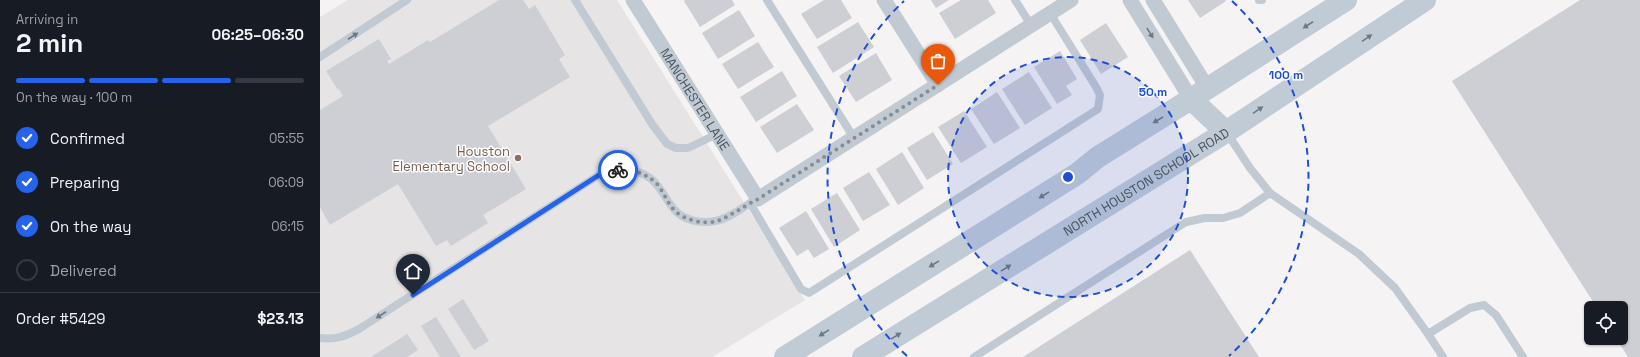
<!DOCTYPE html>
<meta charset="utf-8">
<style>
:root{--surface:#171b24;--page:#242831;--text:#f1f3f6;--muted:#9ea1a6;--line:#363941;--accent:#2563eb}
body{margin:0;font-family:"Space Grotesk",sans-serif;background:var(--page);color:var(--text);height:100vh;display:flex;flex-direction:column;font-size:15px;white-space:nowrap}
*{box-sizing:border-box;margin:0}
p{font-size:13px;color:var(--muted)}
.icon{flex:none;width:22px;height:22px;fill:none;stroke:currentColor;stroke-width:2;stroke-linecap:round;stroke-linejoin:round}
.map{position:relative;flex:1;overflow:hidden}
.panel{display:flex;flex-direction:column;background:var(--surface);width:320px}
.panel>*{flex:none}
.buttons{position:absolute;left:1264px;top:301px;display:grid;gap:8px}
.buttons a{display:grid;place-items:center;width:44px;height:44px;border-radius:6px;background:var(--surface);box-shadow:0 1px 3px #0004;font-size:20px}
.pin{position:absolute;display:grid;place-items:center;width:34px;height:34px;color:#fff;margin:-41px -17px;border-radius:50% 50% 50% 0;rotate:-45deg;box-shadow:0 0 4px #0007}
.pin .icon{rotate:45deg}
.courier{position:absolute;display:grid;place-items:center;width:40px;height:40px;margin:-20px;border:3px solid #2563eb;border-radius:50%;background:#fff;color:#222;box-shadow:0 1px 5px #0007}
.head em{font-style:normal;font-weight:800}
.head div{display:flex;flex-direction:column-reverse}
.head{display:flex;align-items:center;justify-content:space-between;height:68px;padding:0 16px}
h1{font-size:26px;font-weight:800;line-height:30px}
.bar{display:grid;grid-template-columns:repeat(4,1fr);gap:6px 4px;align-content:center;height:48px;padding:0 16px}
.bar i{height:5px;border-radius:3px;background:var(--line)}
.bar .current{background:var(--accent)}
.bar p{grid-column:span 4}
.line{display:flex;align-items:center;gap:10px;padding:0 16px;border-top:1px solid var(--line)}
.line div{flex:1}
ol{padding:0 16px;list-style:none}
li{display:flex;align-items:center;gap:12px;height:44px}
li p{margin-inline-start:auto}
li .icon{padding:4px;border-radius:50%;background:var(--accent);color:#fff;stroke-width:4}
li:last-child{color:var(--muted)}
li i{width:22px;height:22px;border:2px solid var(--line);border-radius:50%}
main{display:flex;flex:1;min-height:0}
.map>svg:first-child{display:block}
</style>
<main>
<section class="panel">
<div class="head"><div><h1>2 min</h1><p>Arriving in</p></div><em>06:25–06:30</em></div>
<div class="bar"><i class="current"></i><i class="current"></i><i class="current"></i><i></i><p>On the way · 100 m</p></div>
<ol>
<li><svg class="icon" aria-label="check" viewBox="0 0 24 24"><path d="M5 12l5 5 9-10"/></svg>Confirmed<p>05:55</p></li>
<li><svg class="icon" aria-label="check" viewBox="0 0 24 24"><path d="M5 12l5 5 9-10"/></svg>Preparing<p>06:09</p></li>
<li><svg class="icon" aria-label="check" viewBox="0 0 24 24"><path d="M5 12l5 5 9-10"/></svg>On the way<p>06:15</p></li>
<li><i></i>Delivered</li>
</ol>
<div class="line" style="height:52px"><div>Order #5429</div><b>$23.13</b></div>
</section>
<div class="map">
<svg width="1320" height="357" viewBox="0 0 1320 357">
<rect width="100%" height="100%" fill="#f5f3f3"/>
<polygon fill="#e6e4e5" points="28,0 297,0 485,300 392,357 0,357 0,17"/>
<g fill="#cdcfd5">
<polygon points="179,0 203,0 209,9 215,5 245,55 239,59 250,77 168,126 206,189 163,215 168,223 131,246 127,240 116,246 78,184 10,225 0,207 0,110 23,96 19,89 18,90 6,71 59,39 71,59 67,61 69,64 108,40 110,42"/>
<polygon points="365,0 412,0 415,5 380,27 364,1"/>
<polygon points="504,0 521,0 532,18 497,39 481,14"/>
<polygon points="611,0 629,0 616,8"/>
<polygon points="641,0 668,0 676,13 635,39 619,13"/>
<polygon points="868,0 905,0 906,1 880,18"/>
<polygon points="1260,0 1320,0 1320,357 1308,357 1296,338 1301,338 1301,308 1277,308 1132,81"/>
<polygon points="419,10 435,36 398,59 382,33"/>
<polygon points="538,22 554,47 513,73 497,47"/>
<polygon points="786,23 808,57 781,74 760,40"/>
<polygon points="438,42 454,67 418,89 402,64"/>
<polygon points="740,51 757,79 746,86 752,95 737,104 714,67"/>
<polygon points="556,53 572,80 536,102 519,76"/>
<polygon points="462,71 477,96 436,122 420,97"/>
<polygon points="709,72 732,108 705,125 682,89"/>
<polygon points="677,92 700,128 674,144 651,109"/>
<polygon points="477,104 494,130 457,153 440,127"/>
<polygon points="644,111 667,147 641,163 618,127"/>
<polygon points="613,132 633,164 607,180 587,148"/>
<polygon points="582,152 604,188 578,205 556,169"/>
<polygon points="549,172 570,205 543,221 523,188"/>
<polygon points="517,193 540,230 514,247 491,209"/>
<polygon points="486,211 509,249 494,258 488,249 477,256 459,228"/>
<polygon points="870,250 939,357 703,357"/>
<polygon points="143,299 169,341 154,350 128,309"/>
<polygon points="116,317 141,357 120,357 101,326"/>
<polygon points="87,334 98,350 87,357 51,357"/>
</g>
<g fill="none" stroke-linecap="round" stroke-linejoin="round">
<g stroke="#c1cad2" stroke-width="8">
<polyline points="255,0 332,124 347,144 356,148 368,148 397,134"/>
<polyline points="447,0 534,138"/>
<polyline points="695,0 711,25"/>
<polyline points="939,0 942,0"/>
<polyline points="0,57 87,0"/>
<polyline points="907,133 930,168 950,193 1039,254 1075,288 1108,334 1123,357"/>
<polyline points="430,203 481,289 489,293 778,109 780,95 776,87 730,13"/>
<polyline points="1108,334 1150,308 1164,305 1176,315 1203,357"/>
<path d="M 0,338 C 15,340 26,336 39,329 L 279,175 C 284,173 289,171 293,170 C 309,167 328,173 337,185 C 343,192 347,201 353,208 C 362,220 380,224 395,221 C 409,219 423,207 435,200"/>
<polyline points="654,357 866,222 885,218 903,218 920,213 950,193"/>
</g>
<g stroke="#c1cad2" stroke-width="15">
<path id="s1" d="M 313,0 L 438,199 L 751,0"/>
<polyline points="564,0 618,85"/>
<polyline points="810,0 871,99"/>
<polyline points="833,0 888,89"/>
</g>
<g stroke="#c1cbd6" stroke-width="22">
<polyline points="871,99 906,132"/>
<polyline points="465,357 757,174 778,157 871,99 1026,0"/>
<path id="s2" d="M 543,357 L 906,132 L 1105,0"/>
</g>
</g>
<defs><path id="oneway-solid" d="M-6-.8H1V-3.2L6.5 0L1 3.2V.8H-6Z"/></defs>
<g fill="#6e7984">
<use href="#oneway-solid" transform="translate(988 25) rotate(147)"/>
<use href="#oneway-solid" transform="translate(1047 38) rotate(-34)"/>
<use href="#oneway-solid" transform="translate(938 110) rotate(-34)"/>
<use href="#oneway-solid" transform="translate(838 120) rotate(149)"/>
<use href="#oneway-solid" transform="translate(724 195) rotate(148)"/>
<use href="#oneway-solid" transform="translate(614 264) rotate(148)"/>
<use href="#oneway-solid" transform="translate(686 268) rotate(-32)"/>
<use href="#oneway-solid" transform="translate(504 333) rotate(148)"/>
<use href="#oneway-solid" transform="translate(576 336) rotate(-32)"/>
</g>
<g fill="#6e7983">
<use href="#oneway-solid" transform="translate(830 33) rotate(58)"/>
<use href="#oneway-solid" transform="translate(33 36) rotate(-33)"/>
<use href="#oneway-solid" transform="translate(61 315) rotate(147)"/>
</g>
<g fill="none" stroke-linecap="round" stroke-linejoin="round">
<path stroke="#868d94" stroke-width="4" stroke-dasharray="0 7.2" d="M 298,170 C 312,169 326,173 337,184 C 343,191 347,202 354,210 C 364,220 383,225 397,221 C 411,216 424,206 438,199 L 618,85"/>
<polyline stroke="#2563eb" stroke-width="5" points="93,295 279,175 298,170"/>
</g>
<circle cx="748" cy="177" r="120" fill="#1d4ed8" fill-opacity=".12"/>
<g fill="none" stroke="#1d4ed8" stroke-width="2" stroke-dasharray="7 5">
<circle cx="748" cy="177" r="120"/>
<path d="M587 356A241 241 0 0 1 584 1M912 1A241 241 0 0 1 909 356"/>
</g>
<circle fill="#8d6e63" stroke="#fff" stroke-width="1.5" cx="198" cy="158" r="4"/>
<g text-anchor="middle" stroke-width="3" stroke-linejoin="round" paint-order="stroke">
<g font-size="13" fill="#4a5661" stroke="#fff">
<text dy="5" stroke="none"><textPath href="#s1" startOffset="117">MANCHESTER LANE</textPath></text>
<text dy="5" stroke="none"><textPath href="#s2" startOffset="333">NORTH HOUSTON SCHOOL ROAD</textPath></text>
</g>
<g font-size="13" fill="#785e54" stroke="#fff" text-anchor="end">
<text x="190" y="156">Houston<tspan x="190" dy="15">Elementary School</tspan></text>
</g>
</g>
<circle cx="748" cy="177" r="6" fill="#1d4ed8" stroke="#fff" stroke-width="2"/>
<g font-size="12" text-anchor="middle" font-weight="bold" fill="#1d4ed8" stroke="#fff" stroke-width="3" stroke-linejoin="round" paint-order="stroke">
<text x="966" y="79">100 m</text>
<text x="833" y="96">50 m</text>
</g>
</svg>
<div class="buttons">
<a><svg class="icon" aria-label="locate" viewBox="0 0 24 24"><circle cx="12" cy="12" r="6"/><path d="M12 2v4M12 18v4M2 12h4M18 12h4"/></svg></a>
</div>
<div class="pin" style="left:618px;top:85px;background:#ea580c"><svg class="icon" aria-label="bag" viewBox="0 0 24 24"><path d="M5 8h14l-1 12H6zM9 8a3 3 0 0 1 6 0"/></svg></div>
<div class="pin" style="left:93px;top:295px;background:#1f2937"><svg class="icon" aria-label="home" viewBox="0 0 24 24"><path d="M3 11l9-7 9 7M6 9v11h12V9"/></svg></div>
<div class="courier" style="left:298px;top:170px"><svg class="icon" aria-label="bike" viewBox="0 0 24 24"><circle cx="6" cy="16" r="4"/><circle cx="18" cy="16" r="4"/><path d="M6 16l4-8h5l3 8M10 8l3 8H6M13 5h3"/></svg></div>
</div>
</main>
